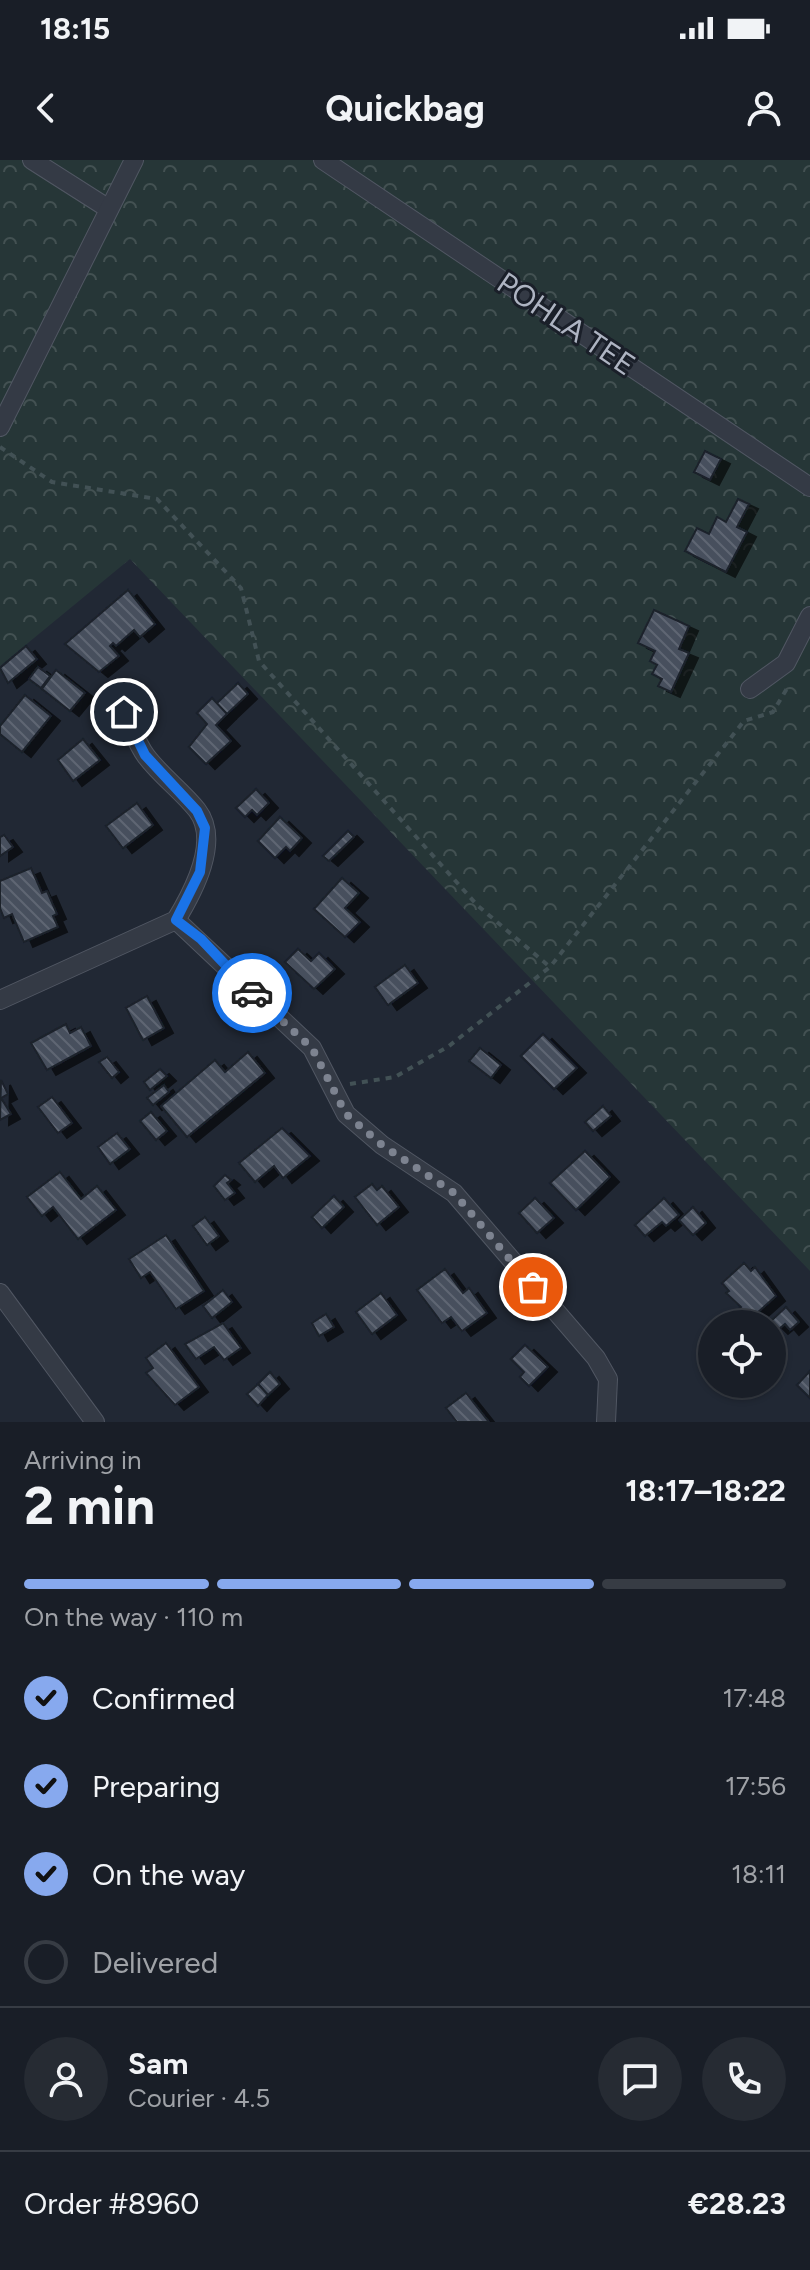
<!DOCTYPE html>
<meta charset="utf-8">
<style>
:root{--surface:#191e27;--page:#262b33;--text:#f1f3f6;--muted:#9fa2a7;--line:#373c44;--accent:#87a9ee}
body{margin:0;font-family:Figtree,sans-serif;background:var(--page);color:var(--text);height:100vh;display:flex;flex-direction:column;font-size:30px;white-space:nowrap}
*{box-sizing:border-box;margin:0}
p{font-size:26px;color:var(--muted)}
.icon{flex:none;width:44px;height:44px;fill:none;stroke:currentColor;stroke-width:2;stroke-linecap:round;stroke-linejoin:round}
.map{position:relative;height:1262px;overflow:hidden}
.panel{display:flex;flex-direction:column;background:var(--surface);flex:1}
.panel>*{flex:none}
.buttons{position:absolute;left:698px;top:1150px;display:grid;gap:16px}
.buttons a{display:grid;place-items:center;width:88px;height:88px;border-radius:50%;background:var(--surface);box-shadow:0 2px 6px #0004,0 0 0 2px var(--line);font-size:40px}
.pin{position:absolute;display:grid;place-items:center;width:68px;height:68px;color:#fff;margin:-34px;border:4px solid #fff;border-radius:50%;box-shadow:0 2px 8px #0007}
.courier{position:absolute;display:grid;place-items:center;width:80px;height:80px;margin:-40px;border:6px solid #1a73e8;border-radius:50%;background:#fff;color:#222;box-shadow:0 2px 10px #0007}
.overview em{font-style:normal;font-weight:700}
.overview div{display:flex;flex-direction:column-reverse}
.overview{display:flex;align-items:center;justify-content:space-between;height:136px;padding:0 24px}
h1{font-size:52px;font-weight:700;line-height:60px}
.bar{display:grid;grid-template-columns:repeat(4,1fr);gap:12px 8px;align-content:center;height:96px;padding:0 24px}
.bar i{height:10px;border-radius:6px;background:var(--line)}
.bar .current{background:var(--accent)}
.bar p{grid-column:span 4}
.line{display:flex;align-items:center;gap:20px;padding:0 24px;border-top:2px solid var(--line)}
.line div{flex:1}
.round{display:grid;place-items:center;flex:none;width:84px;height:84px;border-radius:42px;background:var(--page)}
ol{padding:0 24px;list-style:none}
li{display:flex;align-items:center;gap:24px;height:88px}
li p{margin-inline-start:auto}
li .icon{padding:8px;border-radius:50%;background:var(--accent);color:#111;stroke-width:4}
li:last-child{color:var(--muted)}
li i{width:44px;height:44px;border:4px solid var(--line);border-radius:50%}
.status{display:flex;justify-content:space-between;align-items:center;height:56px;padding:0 40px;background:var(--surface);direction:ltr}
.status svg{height:22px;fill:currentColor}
header{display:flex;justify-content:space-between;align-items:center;height:104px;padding:0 24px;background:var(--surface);font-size:36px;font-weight:700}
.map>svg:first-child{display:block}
</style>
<div class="status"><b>18:15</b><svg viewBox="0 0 49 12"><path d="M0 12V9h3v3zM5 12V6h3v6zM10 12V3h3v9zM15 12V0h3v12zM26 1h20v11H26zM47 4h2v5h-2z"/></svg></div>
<header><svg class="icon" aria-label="back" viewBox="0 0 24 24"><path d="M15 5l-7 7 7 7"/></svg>Quickbag<svg class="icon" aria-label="person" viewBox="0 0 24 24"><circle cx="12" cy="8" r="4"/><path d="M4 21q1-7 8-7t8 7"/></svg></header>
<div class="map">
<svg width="810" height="1262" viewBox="0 0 810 1262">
<defs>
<pattern id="forest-crowns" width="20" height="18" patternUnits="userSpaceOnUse" patternTransform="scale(2)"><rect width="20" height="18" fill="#263637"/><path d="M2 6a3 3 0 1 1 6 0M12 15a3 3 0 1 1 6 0" fill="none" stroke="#435152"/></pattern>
<pattern id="building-back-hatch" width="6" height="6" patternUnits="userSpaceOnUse" patternTransform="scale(2)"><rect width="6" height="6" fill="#474f5d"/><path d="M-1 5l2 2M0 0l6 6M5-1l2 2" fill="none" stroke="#5f6673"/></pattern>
<filter id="shadow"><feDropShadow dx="9" dy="5" stdDeviation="0" flood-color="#0009"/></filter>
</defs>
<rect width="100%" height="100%" fill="#212834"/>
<polygon fill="url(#forest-crowns)" points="0,0 810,0 810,1111 130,399 0,506"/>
<g fill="url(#building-back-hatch)" stroke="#1b212b" stroke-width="2" filter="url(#shadow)">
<polygon points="705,291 721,299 710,320 694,312"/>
<polygon points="738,339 749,344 737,367 747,372 726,412 685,391 697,368 709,374 717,357 726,362"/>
<polygon points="128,430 155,464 140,477 134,470 116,486 113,483 110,486 119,496 99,512 65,484"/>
<polygon points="654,450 689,466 679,489 689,493 671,532 658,526 662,519 652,514 657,505 650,501 655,491 638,483"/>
<polygon points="26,486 37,499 8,523 0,508"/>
<polygon points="38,507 50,516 41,528 29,519"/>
<polygon points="56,510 85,533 70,551 42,529"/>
<polygon points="238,523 248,534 227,554 216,544"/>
<polygon points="25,535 51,556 22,592 0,574 0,566"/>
<polygon points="212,538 227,554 216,565 231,581 206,604 189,587 207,564 197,553"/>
<polygon points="83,579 100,600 73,621 58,600"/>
<polygon points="256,629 269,643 257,655 252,650 245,657 236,648"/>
<polygon points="137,643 153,665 123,688 106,666"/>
<polygon points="280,657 302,678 290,691 286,687 275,698 258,681"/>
<polygon points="348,671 354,677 329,701 323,696"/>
<polygon points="4,675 13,687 0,696 0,677"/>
<polygon points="31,708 42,733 47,731 57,754 53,756 58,767 24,782 12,754 4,758 0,748 0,721"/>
<polygon points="342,718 359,733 345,748 360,762 345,777 314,749"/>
<polygon points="298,789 311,801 319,793 335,809 314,829 285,802"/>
<polygon points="405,805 418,823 388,845 375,827"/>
<polygon points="147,836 164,868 143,880 126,848"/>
<polygon points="66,864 70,873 81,867 91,886 47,910 31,883"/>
<polygon points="543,874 577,908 554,929 521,896"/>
<polygon points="480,888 501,905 491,918 469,901"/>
<polygon points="248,892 265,913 187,977 161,946 215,900 225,912"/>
<polygon points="107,897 119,912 112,918 99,902"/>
<polygon points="160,909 167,916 150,930 144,922"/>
<polygon points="1,920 8,934 1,938 11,954 0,960"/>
<polygon points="164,925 169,932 153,945 147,938"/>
<polygon points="52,937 72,963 58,973 38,947"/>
<polygon points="603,946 611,956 593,971 585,962"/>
<polygon points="151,952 167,971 156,980 140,961"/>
<polygon points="282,968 310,996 283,1018 274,1006 255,1022 239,1003"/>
<polygon points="117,973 130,989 110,1004 98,987"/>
<polygon points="585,991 610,1017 576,1050 550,1023"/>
<polygon points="60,1012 81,1039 97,1026 116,1050 78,1079 53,1047 42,1056 27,1037"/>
<polygon points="225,1015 231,1020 227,1023 235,1033 225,1040 214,1026"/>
<polygon points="372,1024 377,1030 382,1026 399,1047 377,1065 355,1037"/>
<polygon points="334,1036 344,1047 322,1068 312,1057"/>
<polygon points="535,1038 554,1058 537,1073 519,1053"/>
<polygon points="664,1038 679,1055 666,1066 662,1062 645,1076 635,1065"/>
<polygon points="693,1047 706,1063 693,1075 679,1060"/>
<polygon points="205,1057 219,1076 207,1085 193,1066"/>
<polygon points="166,1075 204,1131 176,1149 150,1112 141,1118 129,1099"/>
<polygon points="744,1103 751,1111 755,1107 776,1136 747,1162 737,1151 741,1147 726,1133 729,1131 722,1123"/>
<polygon points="445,1109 463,1133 469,1128 487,1153 462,1171 451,1157 442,1163 417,1130"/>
<polygon points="223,1130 232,1142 212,1158 203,1146"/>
<polygon points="381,1133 397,1155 372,1174 356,1152"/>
<polygon points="786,1147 799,1162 790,1170 785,1164 779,1169 771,1161"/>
<polygon points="326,1154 334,1167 319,1176 312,1163"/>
<polygon points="223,1163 241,1188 224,1200 214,1187 196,1199 185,1184"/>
<polygon points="166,1183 199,1227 175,1245 146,1213 153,1208 146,1198"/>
<polygon points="525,1185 548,1207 529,1226 520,1217 524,1212 511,1199"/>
<polygon points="810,1211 810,1238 797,1225"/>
<polygon points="270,1212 280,1224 268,1235 258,1224"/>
<polygon points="258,1224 268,1235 258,1246 247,1234"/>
<polygon points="466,1233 489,1262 457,1262 446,1248"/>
</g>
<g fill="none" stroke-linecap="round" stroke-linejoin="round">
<g stroke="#515763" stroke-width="20">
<g id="street">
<polyline points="32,0 109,49"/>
<polyline points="323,0 810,327"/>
<polyline points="0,267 134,0"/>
<polyline points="750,529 786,503 810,456"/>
<polyline points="176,760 312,888 346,954 382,985 454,1033 596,1198 608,1219 606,1262"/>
<path d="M 0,840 L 176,760 C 193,732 221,681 197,650 C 182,631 161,616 146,596 C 137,584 131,566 124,552"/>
<polyline points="0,1133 95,1262"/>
</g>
</g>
<g stroke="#425155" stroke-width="4" stroke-dasharray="6 6" stroke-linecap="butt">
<polyline points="0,287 52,322 157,339 241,428 259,501 477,745 550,807"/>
<polyline points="350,924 395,917 449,886 550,807 744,561 773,552 789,525"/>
</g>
<use href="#street" stroke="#343a45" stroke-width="18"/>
</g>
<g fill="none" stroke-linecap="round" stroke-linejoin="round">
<polyline stroke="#7d8390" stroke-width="8" stroke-dasharray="0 14.4" points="252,833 312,888 346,954 382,985 454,1033 533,1127"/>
<polyline stroke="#1a73e8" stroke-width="10" points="124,552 145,595 197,651 205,668 200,712 176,760 201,779 252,833"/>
</g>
<g text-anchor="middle" stroke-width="6" stroke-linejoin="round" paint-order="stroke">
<g font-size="30" fill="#aeb4c2" stroke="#1a1f29">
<text transform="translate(566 164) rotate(34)" y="10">POHLA TEE</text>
</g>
</g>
</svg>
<div class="buttons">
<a><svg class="icon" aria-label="locate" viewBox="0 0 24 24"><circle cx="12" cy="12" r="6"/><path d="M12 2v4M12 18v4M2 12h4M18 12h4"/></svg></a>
</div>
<div class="pin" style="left:533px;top:1127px;background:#ea580c"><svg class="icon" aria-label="bag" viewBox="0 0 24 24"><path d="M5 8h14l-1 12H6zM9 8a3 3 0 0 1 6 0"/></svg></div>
<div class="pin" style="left:124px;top:552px;background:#1f2937"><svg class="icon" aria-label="home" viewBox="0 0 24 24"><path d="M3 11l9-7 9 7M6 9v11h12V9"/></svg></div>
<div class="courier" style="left:252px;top:833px"><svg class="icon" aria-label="car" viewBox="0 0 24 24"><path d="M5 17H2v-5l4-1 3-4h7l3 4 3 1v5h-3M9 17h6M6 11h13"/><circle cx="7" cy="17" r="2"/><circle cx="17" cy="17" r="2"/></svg></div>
</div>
<section class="panel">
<div class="overview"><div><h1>2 min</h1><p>Arriving in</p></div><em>18:17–18:22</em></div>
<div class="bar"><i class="current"></i><i class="current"></i><i class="current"></i><i></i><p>On the way · 110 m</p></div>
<ol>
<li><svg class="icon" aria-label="check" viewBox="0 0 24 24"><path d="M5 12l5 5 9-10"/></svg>Confirmed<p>17:48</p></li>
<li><svg class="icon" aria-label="check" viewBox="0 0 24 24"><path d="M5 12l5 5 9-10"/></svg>Preparing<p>17:56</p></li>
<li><svg class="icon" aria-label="check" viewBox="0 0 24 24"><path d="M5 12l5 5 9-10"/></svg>On the way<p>18:11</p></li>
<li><i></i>Delivered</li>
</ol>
<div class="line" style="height:144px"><a class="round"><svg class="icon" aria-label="person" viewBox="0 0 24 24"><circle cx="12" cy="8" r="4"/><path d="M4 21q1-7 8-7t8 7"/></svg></a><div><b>Sam</b><p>Courier · 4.5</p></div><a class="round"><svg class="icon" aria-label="chat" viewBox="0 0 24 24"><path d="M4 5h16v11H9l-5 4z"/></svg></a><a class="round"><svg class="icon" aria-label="phone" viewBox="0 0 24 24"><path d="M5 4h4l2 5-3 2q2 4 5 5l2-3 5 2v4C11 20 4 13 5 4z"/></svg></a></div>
<div class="line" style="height:104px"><div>Order #8960</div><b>€28.23</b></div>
</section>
